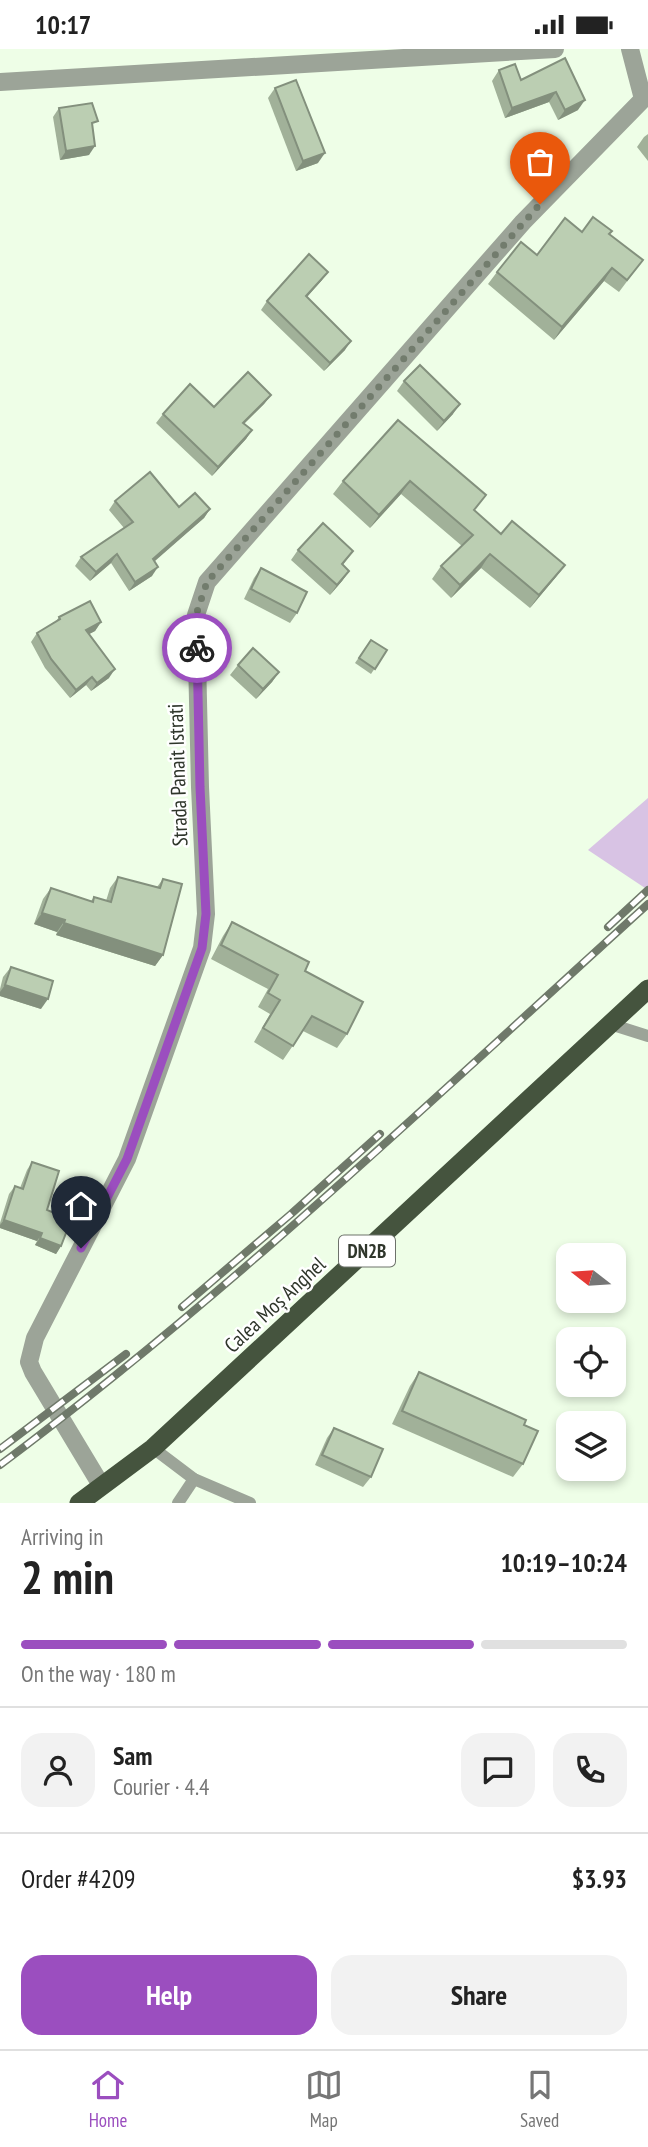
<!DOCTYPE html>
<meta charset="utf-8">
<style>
:root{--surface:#fff;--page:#f2f2f2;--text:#222;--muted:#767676;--line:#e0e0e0;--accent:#9b4ebf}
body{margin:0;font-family:"PT Sans Narrow",sans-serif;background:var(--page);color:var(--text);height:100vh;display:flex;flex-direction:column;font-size:26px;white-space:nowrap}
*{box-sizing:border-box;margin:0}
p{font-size:23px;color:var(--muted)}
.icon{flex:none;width:38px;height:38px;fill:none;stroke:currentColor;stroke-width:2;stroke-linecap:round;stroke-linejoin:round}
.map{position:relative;height:1454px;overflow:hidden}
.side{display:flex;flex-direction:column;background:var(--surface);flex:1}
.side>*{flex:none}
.needle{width:46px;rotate:287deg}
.controls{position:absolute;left:556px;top:1194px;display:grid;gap:14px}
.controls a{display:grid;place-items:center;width:70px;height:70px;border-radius:14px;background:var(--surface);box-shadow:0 4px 10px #0003;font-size:35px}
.pin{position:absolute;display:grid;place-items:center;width:60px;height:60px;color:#fff;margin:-72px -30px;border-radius:50% 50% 50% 0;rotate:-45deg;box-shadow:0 0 7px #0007}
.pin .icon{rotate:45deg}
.courier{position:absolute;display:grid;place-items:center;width:70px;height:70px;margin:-35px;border:5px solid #9b4ebf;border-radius:50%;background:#fff;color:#222;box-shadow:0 2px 9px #0007}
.head em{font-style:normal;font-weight:700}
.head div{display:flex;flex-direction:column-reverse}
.head{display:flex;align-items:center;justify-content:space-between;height:119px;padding:0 21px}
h1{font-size:46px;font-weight:700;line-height:52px}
.bar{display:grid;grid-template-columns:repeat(4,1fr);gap:10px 7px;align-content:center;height:84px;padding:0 21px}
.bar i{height:9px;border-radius:5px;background:var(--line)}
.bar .on{background:var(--accent)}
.bar p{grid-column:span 4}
.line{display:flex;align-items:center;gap:18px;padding:0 21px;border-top:2px solid var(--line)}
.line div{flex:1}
.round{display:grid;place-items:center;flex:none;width:74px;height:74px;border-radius:21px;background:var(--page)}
.action{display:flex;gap:14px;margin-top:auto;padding:14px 21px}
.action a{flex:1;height:80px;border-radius:21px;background:var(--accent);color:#fff;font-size:28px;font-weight:700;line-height:80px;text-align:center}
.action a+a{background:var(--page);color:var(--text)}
.status{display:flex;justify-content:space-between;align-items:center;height:49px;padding:0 35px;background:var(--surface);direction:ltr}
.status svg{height:19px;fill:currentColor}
.tab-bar{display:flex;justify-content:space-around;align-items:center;height:98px;border-top:2px solid var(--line);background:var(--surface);font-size:19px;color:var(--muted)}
.tab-bar a{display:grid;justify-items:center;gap:4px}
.tab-bar .on{color:var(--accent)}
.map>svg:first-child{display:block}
</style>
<div class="status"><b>10:17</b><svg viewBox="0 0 49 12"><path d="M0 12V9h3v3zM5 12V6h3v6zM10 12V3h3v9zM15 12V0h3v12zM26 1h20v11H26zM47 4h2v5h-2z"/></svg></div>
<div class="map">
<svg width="648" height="1454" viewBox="0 0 648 1454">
<rect width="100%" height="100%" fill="#eefee7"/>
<polygon fill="#d8c3e4" points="648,749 648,841 588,801"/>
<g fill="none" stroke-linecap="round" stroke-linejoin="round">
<g stroke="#9ca498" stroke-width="12">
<polyline points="610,975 648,987"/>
<polyline points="153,1399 194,1430 250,1454"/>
<polyline points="178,1454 194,1430"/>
</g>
<g stroke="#9ca498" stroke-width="18">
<polyline points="630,0 643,50"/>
<polyline points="0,33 555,0"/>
<polyline points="101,1436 33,1323 29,1313 35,1289 127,1110 202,899 206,865 200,738 196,566 207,533 523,173 648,45"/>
</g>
<polyline stroke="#45543e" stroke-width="19" points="79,1454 153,1399 648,940"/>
<g stroke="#6f796a" stroke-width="8">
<g id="rail">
<polyline points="608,878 648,841"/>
<polyline points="182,1258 291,1165 380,1085"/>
<polyline points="0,1400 126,1305"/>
<path d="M 0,1416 C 229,1245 436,1047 648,855"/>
</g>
</g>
<use href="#rail" stroke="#fff" stroke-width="5" stroke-dasharray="16" stroke-linecap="butt"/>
</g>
<g fill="#a1b199">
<polygon points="565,9 578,61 558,71 549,53 505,69 492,32 499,21 521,31"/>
<polygon points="275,39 318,114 296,122 268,49"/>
<polygon points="59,59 93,79 89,106 60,111 53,68"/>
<polygon points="648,76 648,112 637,98 644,88 648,85"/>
<polygon points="582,183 609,185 643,211 619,243 604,232 554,291 488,235 497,223 537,206"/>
<polygon points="322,231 306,248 345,301 324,322 261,261 267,252"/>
<polygon points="404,332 453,365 437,382 397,342"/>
<polygon points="271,346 264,355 244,375 252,381 246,390 212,427 156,374 163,365 214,358"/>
<polygon points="398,371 474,462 501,485 565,516 555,529 530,559 481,519 451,549 432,530 441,517 462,497 401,445 370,479 333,445 343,432"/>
<polygon points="115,452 179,458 210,460 204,469 154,512 152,527 129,542 111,514 90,532 75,517 81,508 124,479 109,461"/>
<polygon points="298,501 353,502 343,516 349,522 342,532 330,546 291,511"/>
<polygon points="261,519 297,564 290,574 244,550 254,529"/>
<polygon points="59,568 101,573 95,582 89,585 109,629 91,642 86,636 70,649 45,619 31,593 37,584 55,574"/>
<polygon points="371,591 387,601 371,625 355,614"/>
<polygon points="238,616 279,623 272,633 256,650 230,626"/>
<polygon points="118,828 157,838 163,830 163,906 155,917 56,886 57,883 34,875 43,850 51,839 91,852 94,848 106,852 110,839"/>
<polygon points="232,873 305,922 347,985 337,999 303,982 283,1011 254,993 270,965 258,958 268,940 211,910 223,887"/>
<polygon points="11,918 41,960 0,947 0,940 3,928"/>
<polygon points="32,1113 47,1161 61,1197 56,1205 35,1196 37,1192 0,1179 0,1174 9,1145 15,1137 20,1139 27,1121"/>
<polygon points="419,1323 524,1376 523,1415 513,1428 392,1375 410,1337"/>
<polygon points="334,1379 371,1428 363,1438 315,1416 327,1389"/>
</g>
<g fill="#83907d">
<polygon points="556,43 549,53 505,69 512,59"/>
<polygon points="585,51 578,61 558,71 565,61"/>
<polygon points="95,97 89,106 60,111 66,102"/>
<polygon points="325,104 318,114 296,122 303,112"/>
<polygon points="612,219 604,232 554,291 562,278"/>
<polygon points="328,223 322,231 300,256 306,247"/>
<polygon points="351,292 345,301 324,322 330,314"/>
<polygon points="271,346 264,355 236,382 243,374"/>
<polygon points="460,355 453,365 437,382 444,372"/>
<polygon points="252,381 246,390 212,427 218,418"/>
<polygon points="410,432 401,445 370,479 379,466"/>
<polygon points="210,460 204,469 147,519 153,510"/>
<polygon points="117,505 111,514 90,532 96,523"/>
<polygon points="490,505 481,519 451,549 460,536"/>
<polygon points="565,516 555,529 530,559 539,546"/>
<polygon points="158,518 152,527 129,542 135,533"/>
<polygon points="349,522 342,532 330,546 337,536"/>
<polygon points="101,573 95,582 80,590 86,581"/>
<polygon points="115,620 109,629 91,642 97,634"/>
<polygon points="279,623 272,633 256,650 263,640"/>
<polygon points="92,628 86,636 70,649 76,641"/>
<polygon points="42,864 65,871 57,883 34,875"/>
<polygon points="64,874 163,906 155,917 56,886"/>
<polygon points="5,936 48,950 41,960 0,947 0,943"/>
<polygon points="4,1171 42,1184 37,1192 0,1179 0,1176"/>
<polygon points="40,1189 61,1197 56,1205 35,1196"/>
</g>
<g fill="#bbceb2" stroke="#83907d" stroke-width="2">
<polygon points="565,9 585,51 565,61 556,43 512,59 499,21 515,15 521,31"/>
<polygon points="296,31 325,104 303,112 275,39"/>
<polygon points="92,54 98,72 92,74 95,97 66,102 59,59"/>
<polygon points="593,168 612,182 609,185 643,211 627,231 612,219 562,278 497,223 521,193 537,206 565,169 582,183"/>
<polygon points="309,205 328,223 306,247 351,292 330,314 267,252"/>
<polygon points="420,316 460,355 444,372 404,332"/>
<polygon points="248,323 271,346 243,374 252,381 218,418 163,365 190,335 214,358"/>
<polygon points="398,371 486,446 474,461 501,485 512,472 565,516 539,546 490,505 460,536 441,517 473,486 410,432 379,466 343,432"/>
<polygon points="150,423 179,458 195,444 210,460 153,510 158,518 135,533 117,505 96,523 81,508 133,473 115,452"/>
<polygon points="323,474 353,502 342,515 349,522 337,536 298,501"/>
<polygon points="261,519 307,543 297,564 251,540"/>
<polygon points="90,552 101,573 86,581 115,620 97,634 92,628 76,641 51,610 37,584 60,570 59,568"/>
<polygon points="371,591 387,601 375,620 359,609"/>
<polygon points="253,599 279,623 263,640 238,616"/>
<polygon points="118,828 160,839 163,830 182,835 163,906 64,874 65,871 42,864 51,839 93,853 94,848 111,853"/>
<polygon points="232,873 309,913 305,922 363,953 347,985 312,967 293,997 263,979 280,951 268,944 278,926 221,896"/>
<polygon points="11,918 53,932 48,950 5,936"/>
<polygon points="32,1113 59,1122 47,1161 71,1171 61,1197 40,1189 42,1184 4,1171 15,1137 23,1140"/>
<polygon points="419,1323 526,1371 524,1376 538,1382 523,1415 402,1362"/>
<polygon points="334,1379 383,1400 371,1428 322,1406"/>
</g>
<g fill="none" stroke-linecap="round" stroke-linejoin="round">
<polyline stroke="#727c6d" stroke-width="7" stroke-dasharray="0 12.6" points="197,599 196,566 207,533 540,155"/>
<polyline stroke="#9b4ebf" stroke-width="9" points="81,1199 127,1110 202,899 206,865 200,738 197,599"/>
</g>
<g text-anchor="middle" stroke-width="5" stroke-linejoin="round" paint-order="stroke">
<rect fill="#fff" stroke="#6d726b" stroke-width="2" x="339" y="1186.5" width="56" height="31" rx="5"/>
<g font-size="19" font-weight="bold" fill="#2f362b">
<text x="367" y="1209">DN2B</text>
</g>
<g font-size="21" fill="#2f362b" stroke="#fff">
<text transform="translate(178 726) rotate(-92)" y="7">Strada Panait Istrati</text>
<text transform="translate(275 1256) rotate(-43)" y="7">Calea Moș Anghel</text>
</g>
</g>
</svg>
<div class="controls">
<a><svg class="needle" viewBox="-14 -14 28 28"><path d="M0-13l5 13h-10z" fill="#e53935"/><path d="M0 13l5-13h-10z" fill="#767676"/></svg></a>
<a><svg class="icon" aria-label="locate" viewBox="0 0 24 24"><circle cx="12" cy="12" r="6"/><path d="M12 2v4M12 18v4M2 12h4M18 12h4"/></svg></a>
<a><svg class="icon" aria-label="layers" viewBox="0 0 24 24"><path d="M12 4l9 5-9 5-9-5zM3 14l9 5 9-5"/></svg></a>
</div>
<div class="pin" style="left:540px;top:155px;background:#ea580c"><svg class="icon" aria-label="bag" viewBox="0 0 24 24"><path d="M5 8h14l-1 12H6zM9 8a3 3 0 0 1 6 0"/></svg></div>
<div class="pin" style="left:81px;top:1199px;background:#1f2937"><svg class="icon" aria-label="home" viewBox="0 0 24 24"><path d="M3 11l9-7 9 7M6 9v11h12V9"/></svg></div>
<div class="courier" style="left:197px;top:599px"><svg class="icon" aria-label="bike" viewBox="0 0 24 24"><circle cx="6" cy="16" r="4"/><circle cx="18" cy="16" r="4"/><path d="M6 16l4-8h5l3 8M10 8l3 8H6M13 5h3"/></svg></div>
</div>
<section class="side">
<div class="head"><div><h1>2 min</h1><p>Arriving in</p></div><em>10:19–10:24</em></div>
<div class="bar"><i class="on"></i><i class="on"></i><i class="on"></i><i></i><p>On the way · 180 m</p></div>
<div class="line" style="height:126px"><a class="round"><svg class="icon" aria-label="person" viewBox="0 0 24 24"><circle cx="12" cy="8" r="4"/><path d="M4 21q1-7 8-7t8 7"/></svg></a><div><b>Sam</b><p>Courier · 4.4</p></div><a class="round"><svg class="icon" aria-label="chat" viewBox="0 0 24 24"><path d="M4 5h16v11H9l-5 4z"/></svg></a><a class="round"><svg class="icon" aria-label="phone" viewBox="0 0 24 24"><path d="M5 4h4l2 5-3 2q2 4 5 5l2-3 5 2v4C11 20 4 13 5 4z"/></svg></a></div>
<div class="line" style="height:91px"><div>Order #4209</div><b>$3.93</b></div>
<div class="action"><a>Help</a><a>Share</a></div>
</section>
<nav class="tab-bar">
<a class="on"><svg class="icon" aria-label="home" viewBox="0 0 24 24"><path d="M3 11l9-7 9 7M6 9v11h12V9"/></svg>Home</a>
<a><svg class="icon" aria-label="map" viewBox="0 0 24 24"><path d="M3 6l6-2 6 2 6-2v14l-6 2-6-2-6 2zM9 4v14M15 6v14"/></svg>Map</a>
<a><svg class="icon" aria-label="saved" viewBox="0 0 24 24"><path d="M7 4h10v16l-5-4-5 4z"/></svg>Saved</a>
</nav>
